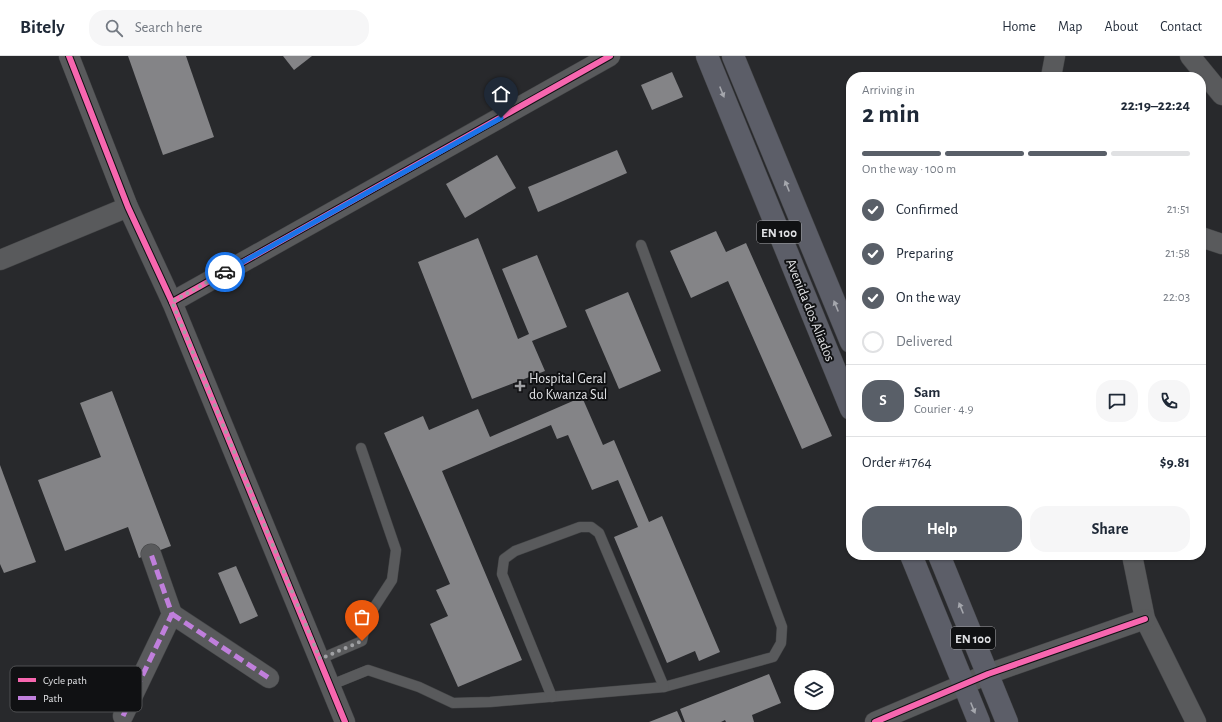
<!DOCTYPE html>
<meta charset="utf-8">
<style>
:root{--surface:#fff;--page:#f6f6f7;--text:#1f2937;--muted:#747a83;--line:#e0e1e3;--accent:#595f68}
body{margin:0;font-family:"Alegreya Sans",sans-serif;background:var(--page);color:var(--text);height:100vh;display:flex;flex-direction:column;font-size:15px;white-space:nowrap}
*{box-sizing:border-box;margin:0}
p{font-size:13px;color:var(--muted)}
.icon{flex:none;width:22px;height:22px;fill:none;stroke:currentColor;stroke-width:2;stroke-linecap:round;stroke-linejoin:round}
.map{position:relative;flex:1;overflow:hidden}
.side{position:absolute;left:846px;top:16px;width:360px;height:488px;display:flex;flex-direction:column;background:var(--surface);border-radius:16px;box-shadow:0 1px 3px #0004}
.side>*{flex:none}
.fabs{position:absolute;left:794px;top:614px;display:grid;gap:8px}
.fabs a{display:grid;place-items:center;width:40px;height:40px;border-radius:50%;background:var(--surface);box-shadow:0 1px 3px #0004;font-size:20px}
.pin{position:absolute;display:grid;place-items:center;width:34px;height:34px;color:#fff;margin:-41px -17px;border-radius:50% 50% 50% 0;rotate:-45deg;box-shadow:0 0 4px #0007}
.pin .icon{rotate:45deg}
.courier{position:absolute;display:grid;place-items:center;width:40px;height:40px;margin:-20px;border:3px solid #1a73e8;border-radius:50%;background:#fff;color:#222;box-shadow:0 1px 5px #0007}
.headline em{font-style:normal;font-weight:700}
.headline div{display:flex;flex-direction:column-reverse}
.headline{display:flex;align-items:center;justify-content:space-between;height:68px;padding:0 16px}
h1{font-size:26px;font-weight:700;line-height:30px}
.bar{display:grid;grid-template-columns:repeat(4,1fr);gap:6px 4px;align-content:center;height:48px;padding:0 16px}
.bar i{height:5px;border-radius:3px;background:var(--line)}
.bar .selected{background:var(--accent)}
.bar p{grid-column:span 4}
.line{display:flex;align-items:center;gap:10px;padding:0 16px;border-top:1px solid var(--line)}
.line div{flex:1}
.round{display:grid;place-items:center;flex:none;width:42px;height:42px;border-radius:16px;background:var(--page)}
ol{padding:0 16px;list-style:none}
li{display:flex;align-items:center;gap:12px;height:44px}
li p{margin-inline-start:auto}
li .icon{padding:4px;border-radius:50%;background:var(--accent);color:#fff;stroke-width:4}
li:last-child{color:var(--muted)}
li i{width:22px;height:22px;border:2px solid var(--line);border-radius:50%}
.cta{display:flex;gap:8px;margin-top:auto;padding:8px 16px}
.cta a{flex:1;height:46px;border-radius:16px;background:var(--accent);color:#fff;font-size:16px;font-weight:700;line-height:46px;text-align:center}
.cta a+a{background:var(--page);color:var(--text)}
header{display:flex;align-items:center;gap:24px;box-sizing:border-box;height:56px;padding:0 20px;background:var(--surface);border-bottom:1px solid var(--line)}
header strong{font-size:19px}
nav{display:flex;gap:22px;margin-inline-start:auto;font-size:14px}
.search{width:280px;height:36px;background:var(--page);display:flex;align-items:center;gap:10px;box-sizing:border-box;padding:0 14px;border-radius:16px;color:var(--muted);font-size:15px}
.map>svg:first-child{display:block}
</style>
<header>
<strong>Bitely</strong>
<div class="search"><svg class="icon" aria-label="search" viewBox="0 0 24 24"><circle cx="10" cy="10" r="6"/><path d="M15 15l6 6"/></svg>Search here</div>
<nav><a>Home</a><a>Map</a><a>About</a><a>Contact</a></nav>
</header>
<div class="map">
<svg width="1222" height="666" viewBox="0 0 1222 666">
<rect width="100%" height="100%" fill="#28292c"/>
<g fill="#848487">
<polygon points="128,0 186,0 214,81 163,99"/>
<polygon points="283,0 312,0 294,14"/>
<polygon points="672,16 683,41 652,54 641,29"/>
<polygon points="617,94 627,117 538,156 528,131"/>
<polygon points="497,99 516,132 465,162 446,128"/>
<polygon points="716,175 726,196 746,187 832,380 802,393 728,225 691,242 670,195"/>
<polygon points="478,182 518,283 529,278 502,213 537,199 567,271 532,285 545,315 472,343 418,206"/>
<polygon points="628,236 661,315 619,333 585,254"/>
<polygon points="112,335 171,490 139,502 128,471 65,495 38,424 101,401 80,347"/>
<polygon points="582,341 603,389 614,384 649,466 662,460 720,596 699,605 695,595 667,607 614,481 638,471 618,424 592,434 568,379 557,383 551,369 442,415 522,604 458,631 430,568 448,560 436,534 450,528 384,377 423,360 429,374 478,353 490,381"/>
<polygon points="0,409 36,506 4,517 0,508"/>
<polygon points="236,510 258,560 240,568 218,517"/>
<polygon points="769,618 781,647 752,659 754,666 726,666 725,664 721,666 685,666 680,653"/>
<polygon points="677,655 682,666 649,666"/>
</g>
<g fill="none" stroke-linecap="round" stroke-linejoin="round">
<g stroke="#434446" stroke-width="11">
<g id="lane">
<polyline points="320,603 362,585 366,564 392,524 396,494 361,392"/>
<polyline points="331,629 368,614 419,631 453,647 490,646 664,631 773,601 781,587 782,571 641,189"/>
<polyline points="552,641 502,518 504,503 515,495 580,471 591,471 599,477 664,631"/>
</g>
</g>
<g stroke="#434446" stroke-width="21">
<g id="street">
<polyline points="69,0 128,151 172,246 345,666"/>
<polyline points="1190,0 1222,39"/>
<polyline points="1051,21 1055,0"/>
<polyline points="1201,181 1222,188"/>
<polyline points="0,204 128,151"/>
<polyline points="172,246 610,0"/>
<polyline points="1132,499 1145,563 1196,666"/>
<polyline points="172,558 269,622"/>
<polyline points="123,660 172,558 151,498"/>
<polyline points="875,666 988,618 1145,563"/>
</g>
</g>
<g stroke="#434446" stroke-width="23">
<g id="primary">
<polyline points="707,0 851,353"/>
<polyline points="733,0 851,286"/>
<polyline points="911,499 979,666"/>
<polyline points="939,499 1007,666"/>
</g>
</g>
<use href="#lane" stroke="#595a5c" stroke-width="10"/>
<use href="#street" stroke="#595a5c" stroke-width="20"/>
<use href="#primary" stroke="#5c5e68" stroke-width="22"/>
<g stroke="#c07fdc" stroke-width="5" stroke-dasharray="10 5" stroke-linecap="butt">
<polyline points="172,558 269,622"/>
<polyline points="123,660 172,558 151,498"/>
</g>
<g stroke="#101113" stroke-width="8">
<g id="cycleway">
<polyline points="69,0 128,151 172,246 345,666"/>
<polyline points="172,246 610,0"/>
<polyline points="875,666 988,618 1145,563"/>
</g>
</g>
<use href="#cycleway" stroke="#f766af" stroke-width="6"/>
</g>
<defs><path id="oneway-solid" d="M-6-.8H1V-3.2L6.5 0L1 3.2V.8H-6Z"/></defs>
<g fill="#a5a7ad">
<use href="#oneway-solid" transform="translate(722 36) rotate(68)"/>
<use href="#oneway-solid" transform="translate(787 130) rotate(-112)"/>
<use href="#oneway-solid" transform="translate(836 250) rotate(-112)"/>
<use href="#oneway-solid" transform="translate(961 552) rotate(-112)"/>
<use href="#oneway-solid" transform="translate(973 652) rotate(68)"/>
</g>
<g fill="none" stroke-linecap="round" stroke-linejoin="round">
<polyline stroke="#a0a1a4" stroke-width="4" stroke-dasharray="0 7.2" points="225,216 172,246 320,603 362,585"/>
<polyline stroke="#1a73e8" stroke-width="5" points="225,216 501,62"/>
</g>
<path fill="#a0a1a4" stroke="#101113" stroke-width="1.5" d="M518 324h4v4h4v4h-4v4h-4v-4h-4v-4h4z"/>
<g text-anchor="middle" stroke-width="4" stroke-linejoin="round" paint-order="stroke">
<g fill="#101113" stroke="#a2a3a6" stroke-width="1">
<rect x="757" y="165" width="44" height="22" rx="3"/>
<rect x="951" y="571" width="44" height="22" rx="3"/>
</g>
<g font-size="13" font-weight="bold" fill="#e1e2e5">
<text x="779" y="181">EN 100</text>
<text x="973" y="587">EN 100</text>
</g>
<g font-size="14" fill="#e1e2e5" stroke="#101113">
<text transform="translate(811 254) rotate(68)" y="5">Avenida dos Aliados</text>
</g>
<g font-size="14" fill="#e1e2e5" stroke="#101113" text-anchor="start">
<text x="529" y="327">Hospital Geral<tspan x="529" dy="16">do Kwanza Sul</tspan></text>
</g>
</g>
<rect x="10" y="610" width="132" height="46" rx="6" fill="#101113" stroke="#4f5052" stroke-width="1"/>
<rect x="18" y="622" width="18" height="4" fill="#f766af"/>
<rect x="18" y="640" width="18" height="4" fill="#c07fdc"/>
<g font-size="11" fill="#e1e2e5">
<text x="43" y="628">Cycle path</text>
<text x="43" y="646">Path</text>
</g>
</svg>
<div class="fabs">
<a><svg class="icon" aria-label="layers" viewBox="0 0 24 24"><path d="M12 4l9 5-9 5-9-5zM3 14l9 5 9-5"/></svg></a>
</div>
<div class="pin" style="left:362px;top:585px;background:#ea580c"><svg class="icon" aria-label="bag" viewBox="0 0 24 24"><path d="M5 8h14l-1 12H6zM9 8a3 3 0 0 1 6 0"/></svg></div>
<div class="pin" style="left:501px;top:62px;background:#1f2937"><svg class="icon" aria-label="home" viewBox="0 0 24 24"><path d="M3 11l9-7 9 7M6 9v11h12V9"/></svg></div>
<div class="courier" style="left:225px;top:216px"><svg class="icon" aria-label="car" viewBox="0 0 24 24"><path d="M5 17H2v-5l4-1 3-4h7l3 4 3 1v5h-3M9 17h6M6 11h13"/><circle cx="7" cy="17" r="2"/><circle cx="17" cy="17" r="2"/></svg></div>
<section class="side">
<div class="headline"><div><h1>2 min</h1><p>Arriving in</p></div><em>22:19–22:24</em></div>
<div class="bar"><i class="selected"></i><i class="selected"></i><i class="selected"></i><i></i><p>On the way · 100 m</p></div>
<ol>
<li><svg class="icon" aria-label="check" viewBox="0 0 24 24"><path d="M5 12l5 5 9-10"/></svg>Confirmed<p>21:51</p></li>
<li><svg class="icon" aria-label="check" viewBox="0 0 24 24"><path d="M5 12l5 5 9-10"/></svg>Preparing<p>21:58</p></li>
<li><svg class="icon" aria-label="check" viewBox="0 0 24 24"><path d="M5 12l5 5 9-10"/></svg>On the way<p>22:03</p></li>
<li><i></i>Delivered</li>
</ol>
<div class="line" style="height:72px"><b class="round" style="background:var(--accent);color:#fff">S</b><div><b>Sam</b><p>Courier · 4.9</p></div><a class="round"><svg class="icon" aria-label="chat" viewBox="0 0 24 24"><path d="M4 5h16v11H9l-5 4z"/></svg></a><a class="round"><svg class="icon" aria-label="phone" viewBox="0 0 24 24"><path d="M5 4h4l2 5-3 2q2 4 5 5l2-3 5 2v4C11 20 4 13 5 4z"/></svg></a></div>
<div class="line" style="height:52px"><div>Order #1764</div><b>$9.81</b></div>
<div class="cta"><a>Help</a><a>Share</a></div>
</section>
</div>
